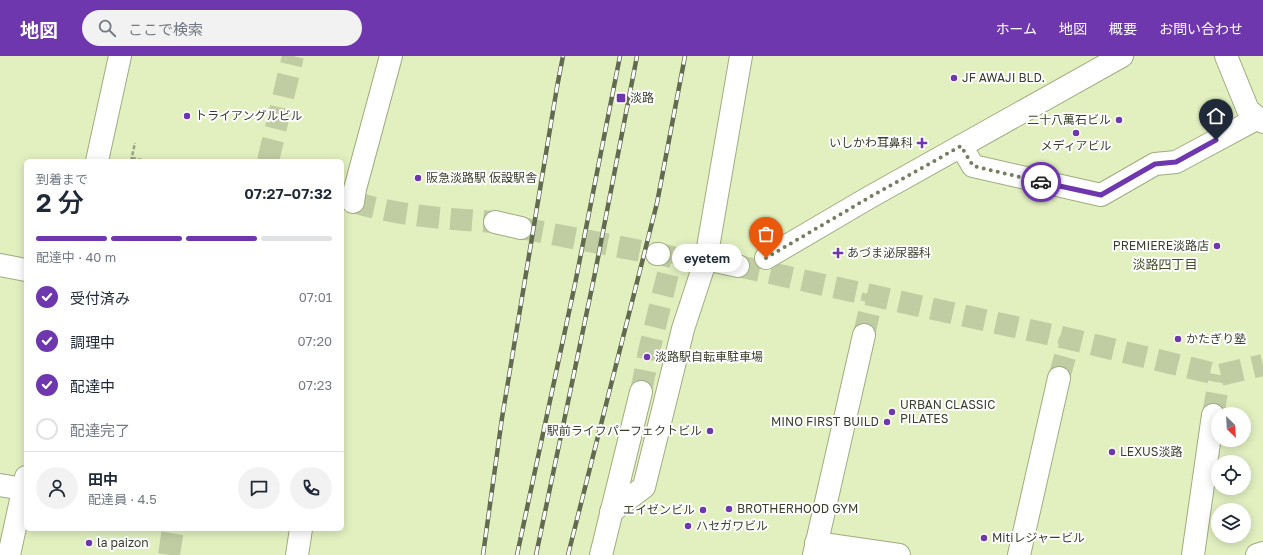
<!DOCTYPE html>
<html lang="ja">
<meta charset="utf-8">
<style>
:root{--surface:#fff;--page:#f2f2f3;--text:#1f2937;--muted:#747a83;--line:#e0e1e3;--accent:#6e37ad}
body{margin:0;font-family:"Golos Text","Noto Sans JP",sans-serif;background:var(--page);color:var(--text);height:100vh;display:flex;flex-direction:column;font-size:15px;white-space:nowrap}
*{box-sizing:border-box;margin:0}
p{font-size:13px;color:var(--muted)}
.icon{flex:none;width:22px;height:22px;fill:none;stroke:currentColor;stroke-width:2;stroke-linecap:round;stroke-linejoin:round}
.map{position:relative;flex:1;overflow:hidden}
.details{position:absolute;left:24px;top:103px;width:320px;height:372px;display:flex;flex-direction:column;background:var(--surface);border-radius:6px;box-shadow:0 2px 10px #0003}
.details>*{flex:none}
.needle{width:26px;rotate:156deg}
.fabs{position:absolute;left:1211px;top:351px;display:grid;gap:8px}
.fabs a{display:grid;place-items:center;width:40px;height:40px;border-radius:50%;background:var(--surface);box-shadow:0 2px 10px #0003;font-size:20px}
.pin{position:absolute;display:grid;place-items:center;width:34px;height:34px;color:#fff;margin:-41px -17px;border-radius:50% 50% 50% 0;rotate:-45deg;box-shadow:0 0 4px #0007}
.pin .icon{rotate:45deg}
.courier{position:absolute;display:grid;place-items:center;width:40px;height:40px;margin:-20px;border:3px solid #6e37ad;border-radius:50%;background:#fff;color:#222;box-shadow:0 1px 5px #0007}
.bubble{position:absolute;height:28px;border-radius:14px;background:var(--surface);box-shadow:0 2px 10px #0003;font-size:13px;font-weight:600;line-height:28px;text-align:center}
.summary em{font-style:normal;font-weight:600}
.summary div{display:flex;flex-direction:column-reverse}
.summary{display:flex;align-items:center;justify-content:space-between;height:68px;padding:0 12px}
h1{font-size:26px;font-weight:600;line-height:30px}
.bar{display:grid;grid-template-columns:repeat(4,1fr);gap:6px 4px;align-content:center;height:48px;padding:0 12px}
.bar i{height:5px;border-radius:3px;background:var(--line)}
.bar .selected{background:var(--accent)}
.bar p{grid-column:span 4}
.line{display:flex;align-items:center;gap:10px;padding:0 12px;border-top:1px solid var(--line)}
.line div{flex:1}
.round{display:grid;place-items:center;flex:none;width:42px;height:42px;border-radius:21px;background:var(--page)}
ol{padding:0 12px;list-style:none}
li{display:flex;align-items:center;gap:12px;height:44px}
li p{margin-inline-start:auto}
li .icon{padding:4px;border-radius:50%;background:var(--accent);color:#fff;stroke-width:4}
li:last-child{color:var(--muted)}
li i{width:22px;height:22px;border:2px solid var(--line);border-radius:50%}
header{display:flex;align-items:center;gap:24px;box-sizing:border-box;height:56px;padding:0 20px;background:var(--accent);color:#fff}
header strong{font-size:19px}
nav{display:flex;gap:22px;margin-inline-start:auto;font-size:14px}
.search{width:280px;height:36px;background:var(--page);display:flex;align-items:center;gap:10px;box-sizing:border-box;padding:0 14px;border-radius:22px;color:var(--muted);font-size:15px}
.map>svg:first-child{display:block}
</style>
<header>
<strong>地図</strong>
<div class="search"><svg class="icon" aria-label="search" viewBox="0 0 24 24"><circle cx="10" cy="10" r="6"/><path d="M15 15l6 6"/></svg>ここで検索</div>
<nav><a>ホーム</a><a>地図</a><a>概要</a><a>お問い合わせ</a></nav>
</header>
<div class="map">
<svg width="1263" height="499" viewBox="0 0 1263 499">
<rect width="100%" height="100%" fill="#e2f0c0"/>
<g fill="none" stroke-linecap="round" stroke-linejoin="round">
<g stroke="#c0cda3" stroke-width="22" stroke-dasharray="22 11" stroke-linecap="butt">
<polyline points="268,105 293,0"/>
<path d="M 353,146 C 400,160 447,163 495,166"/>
<polyline points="521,172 657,198"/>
<polyline points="738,210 1070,283 1220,319 1263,309"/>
<polyline points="864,279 873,239"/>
<polyline points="1059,322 1070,283"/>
<polyline points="641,336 649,295 672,201 659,198"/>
<polyline points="1213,359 1220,319"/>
<polyline points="169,499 173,473"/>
</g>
<g stroke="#9fac7f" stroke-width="24">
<g id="minor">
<polyline points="1226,0 1248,54 1263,66"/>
<polyline points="961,90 973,110 1101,139 1155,108 1176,106 1258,62"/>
<polyline points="97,105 120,0"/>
<polyline points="353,146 355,133 391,0"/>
<polyline points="495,166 521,172"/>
<polyline points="657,198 659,198"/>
<polyline points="766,202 870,141 1122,0"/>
<polyline points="706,203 738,210"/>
<polyline points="0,209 26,214"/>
<polyline points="0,429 23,433"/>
<polyline points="611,456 644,431 683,273 706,203 741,0"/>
<polyline points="816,487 899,499"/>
<polyline points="9,499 26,421"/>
<polyline points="297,499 301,473"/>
<polyline points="601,499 641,336"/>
<polyline points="814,499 864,279"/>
<polyline points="1019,499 1059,322"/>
<polyline points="1193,499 1213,359"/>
<polyline points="1257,499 1263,497"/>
</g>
</g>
<g stroke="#98a27f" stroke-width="2.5" stroke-dasharray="4 2" stroke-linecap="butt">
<polyline points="132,102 146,105"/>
<polyline points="131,105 135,87"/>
</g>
<use href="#minor" stroke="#fff" stroke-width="22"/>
<g stroke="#626a50" stroke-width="4.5">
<g id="rail">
<polyline points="483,499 502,362 557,31 563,0"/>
<polyline points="517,499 575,228 620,0"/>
<polyline points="536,499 595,217 637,0"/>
<polyline points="568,499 657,147 685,0"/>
</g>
</g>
<use href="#rail" stroke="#fff" stroke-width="3" stroke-dasharray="9" stroke-linecap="butt"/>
</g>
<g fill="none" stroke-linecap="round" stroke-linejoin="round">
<polyline stroke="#757e60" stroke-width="4" stroke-dasharray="0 7.2" points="766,202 870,141 961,90 973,110 1041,126"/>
<polyline stroke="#6e37ad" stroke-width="5" points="1041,126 1101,139 1155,108 1176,106 1216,84"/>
</g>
<g fill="#6e37ad" stroke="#fff" stroke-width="1.5">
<circle cx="954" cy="22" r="4"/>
<rect x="616" y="37" width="10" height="10" rx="2"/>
<circle cx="187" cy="60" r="4"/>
<circle cx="1119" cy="64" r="4"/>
<circle cx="1076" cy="77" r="4"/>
<path d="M920 81h4v4h4v4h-4v4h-4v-4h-4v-4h4z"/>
<circle cx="418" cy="122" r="4"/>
<circle cx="1217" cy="190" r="4"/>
<path d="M836 191h4v4h4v4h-4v4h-4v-4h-4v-4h4z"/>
<circle cx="1178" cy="283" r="4"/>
<circle cx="647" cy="301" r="4"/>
<circle cx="892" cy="356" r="4"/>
<circle cx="887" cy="366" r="4"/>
<circle cx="710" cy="375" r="4"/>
<circle cx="1112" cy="396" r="4"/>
<circle cx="729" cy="453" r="4"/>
<circle cx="703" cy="454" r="4"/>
<circle cx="688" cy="470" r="4"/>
<circle cx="984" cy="482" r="4"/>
<circle cx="89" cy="487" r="4"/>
</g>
<g text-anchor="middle" stroke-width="4" stroke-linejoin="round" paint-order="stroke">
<g font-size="12" fill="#3a402d" stroke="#fff" text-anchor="start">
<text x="962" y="26">JF AWAJI BLD.</text>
<text x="630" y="46">淡路</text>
<text x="195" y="64">トライアングルビル</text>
<text x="1111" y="68" text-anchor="end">二十八萬石ビル</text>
<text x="913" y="91" text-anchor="end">いしかわ耳鼻科</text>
<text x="1076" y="94" text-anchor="middle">メディアビル</text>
<text x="426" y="126">阪急淡路駅 仮設駅舎</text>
<text x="1209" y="194" text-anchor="end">PREMIERE淡路店</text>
<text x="847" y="201">あづま泌尿器科</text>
<text x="1186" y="287">かたぎり塾</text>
<text x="655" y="305">淡路駅自転車駐車場</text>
<text x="900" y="353">URBAN CLASSIC<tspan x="900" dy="14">PILATES</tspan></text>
<text x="879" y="370" text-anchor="end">MINO FIRST BUILD</text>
<text x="702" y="379" text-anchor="end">駅前ライフパーフェクトビル</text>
<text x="1120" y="400">LEXUS淡路</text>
<text x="737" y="457">BROTHERHOOD GYM</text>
<text x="695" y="458" text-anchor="end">エイゼンビル</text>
<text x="696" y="474">ハセガワビル</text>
<text x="992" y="486">Mitiレジャービル</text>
<text x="97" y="491">la paizon</text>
</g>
<g font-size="13" fill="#454f26" stroke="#fff">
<text x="1165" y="213">淡路四丁目</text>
</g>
</g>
</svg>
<div class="fabs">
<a><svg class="needle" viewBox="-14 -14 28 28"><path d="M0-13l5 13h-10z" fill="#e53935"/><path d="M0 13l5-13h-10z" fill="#747a83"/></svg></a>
<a><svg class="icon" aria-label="locate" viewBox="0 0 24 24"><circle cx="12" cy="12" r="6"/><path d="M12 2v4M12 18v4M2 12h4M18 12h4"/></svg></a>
<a><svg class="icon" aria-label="layers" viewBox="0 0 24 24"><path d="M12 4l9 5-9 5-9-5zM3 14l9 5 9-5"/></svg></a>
</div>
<div class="pin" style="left:766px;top:202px;background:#ea580c"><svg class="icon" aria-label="bag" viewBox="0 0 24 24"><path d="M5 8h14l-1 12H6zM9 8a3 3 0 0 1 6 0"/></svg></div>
<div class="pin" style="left:1216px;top:84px;background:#1f2937"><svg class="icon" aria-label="home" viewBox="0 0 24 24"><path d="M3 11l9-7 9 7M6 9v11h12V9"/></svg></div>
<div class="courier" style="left:1041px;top:126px"><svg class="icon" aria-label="car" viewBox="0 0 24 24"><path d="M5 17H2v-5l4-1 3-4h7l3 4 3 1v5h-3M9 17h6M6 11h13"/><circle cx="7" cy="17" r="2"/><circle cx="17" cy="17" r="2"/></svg></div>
<div class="bubble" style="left:672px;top:188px;width:70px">eyetem</div>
<section class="details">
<div class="summary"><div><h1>2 分</h1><p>到着まで</p></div><em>07:27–07:32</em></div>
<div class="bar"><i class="selected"></i><i class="selected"></i><i class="selected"></i><i></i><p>配達中 · 40 m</p></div>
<ol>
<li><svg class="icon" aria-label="check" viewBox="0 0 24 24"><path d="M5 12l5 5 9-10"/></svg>受付済み<p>07:01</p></li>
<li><svg class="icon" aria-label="check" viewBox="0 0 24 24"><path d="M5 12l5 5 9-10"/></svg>調理中<p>07:20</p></li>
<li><svg class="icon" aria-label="check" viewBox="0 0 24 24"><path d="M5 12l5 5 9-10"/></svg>配達中<p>07:23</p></li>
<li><i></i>配達完了</li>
</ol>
<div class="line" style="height:72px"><a class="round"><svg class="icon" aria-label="person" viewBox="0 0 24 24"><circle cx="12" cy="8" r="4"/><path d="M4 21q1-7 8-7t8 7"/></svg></a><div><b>田中</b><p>配達員 · 4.5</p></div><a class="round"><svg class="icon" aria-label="chat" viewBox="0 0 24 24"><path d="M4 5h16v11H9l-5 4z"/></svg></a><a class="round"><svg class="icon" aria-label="phone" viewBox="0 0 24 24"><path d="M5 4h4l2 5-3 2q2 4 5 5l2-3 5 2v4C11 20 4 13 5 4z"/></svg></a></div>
</section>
</div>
